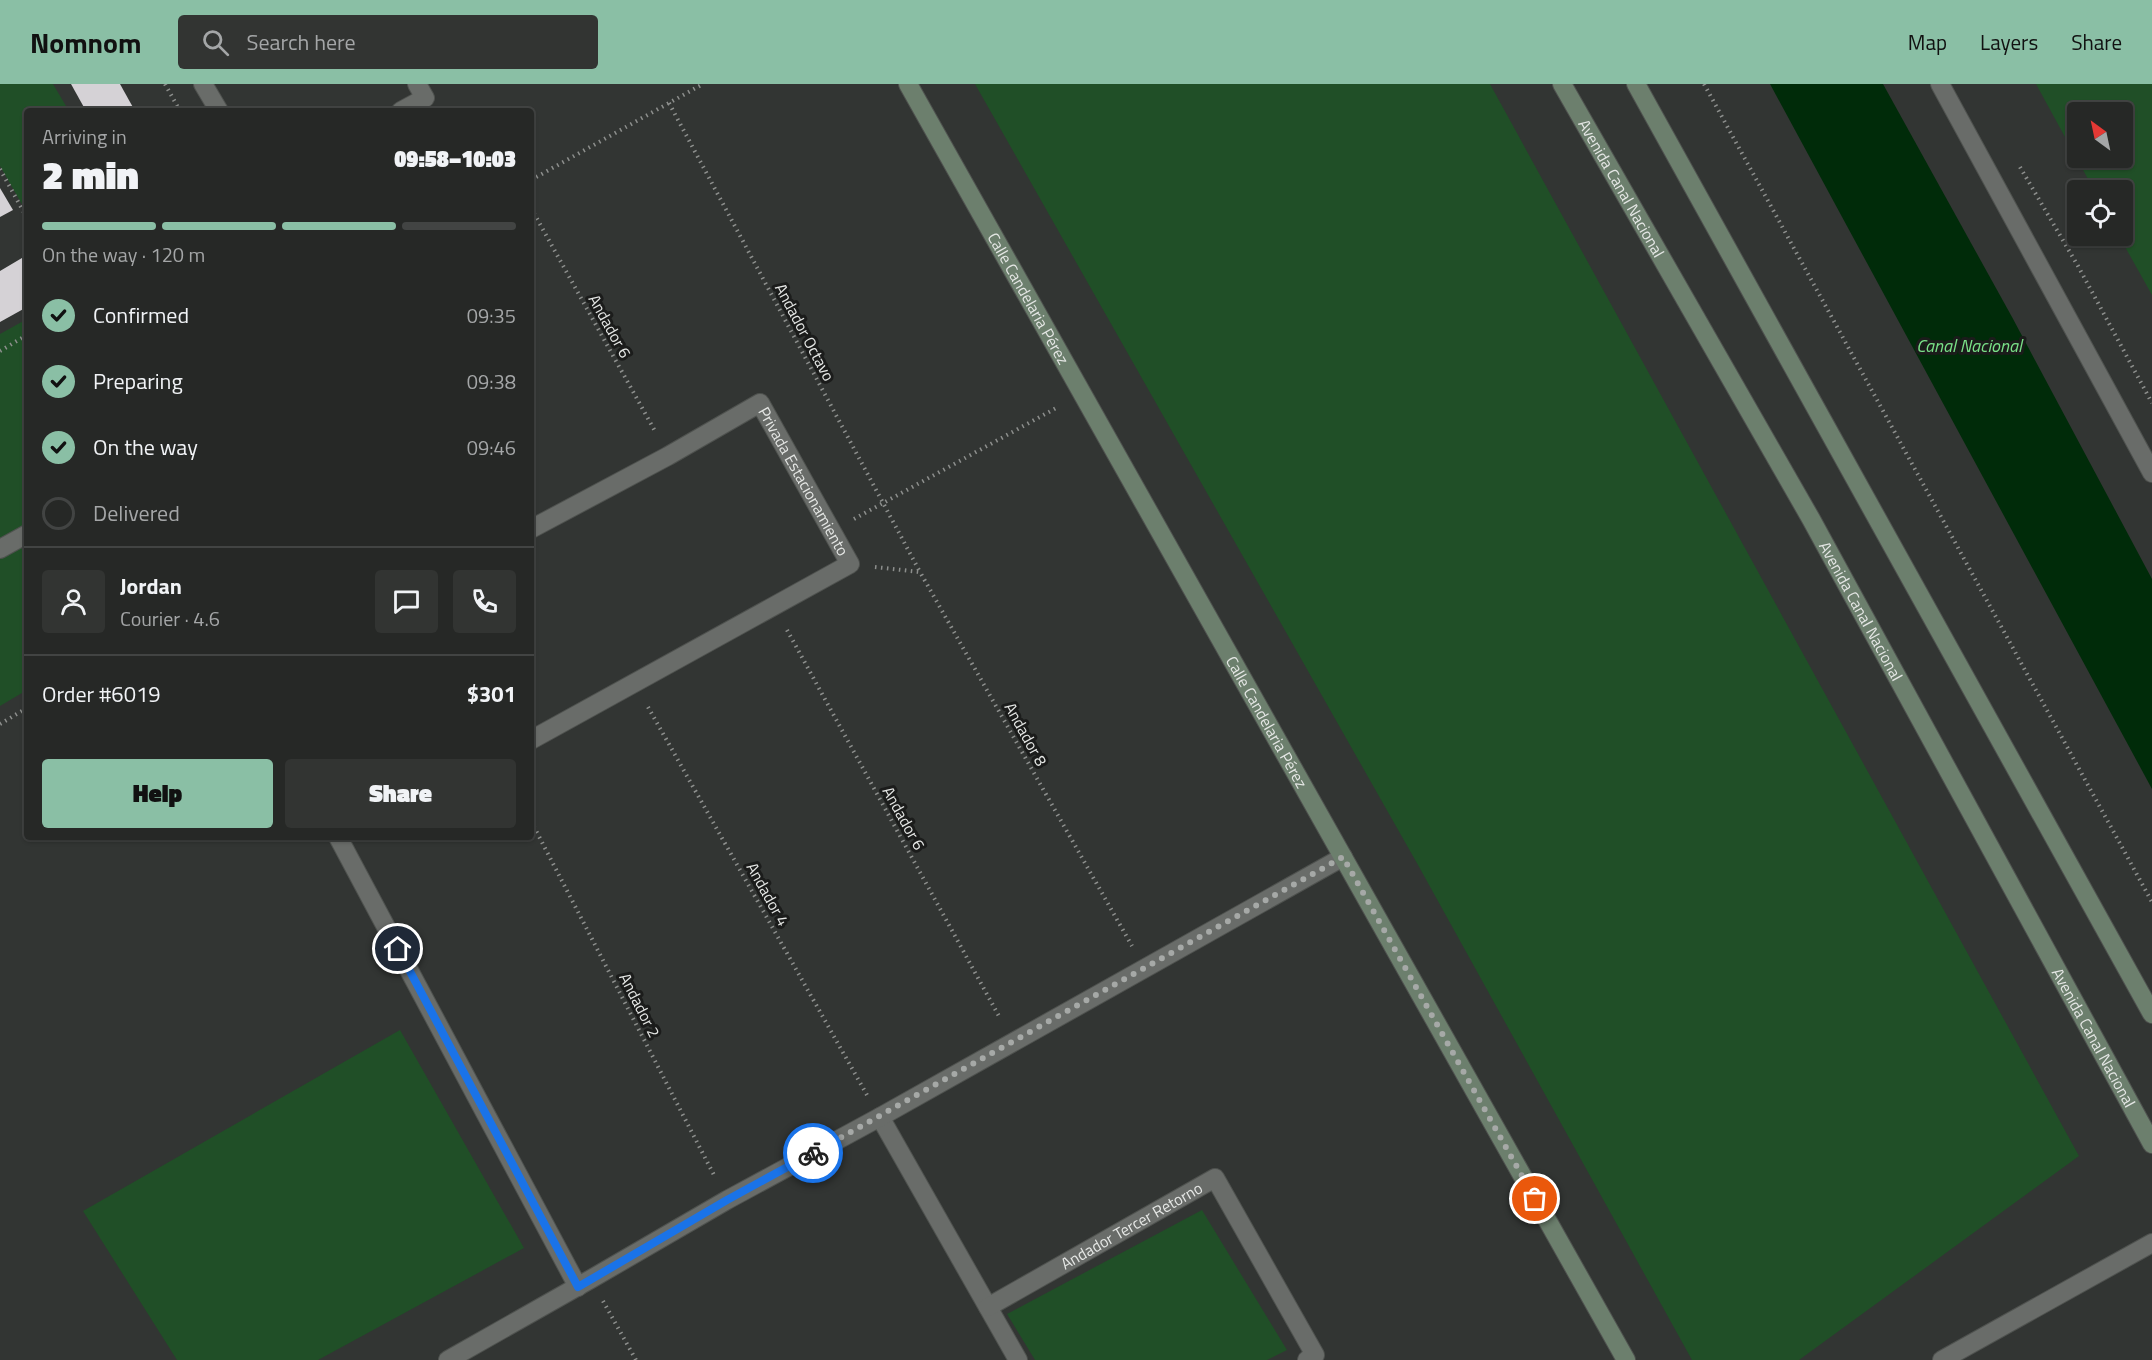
<!DOCTYPE html>
<meta charset="utf-8">
<style>
:root{--surface:#262826;--page:#323432;--text:#f1f3f6;--muted:#a4a6a7;--line:#424443;--accent:#8abfa5}
body{margin:0;font-family:"Titillium Web",sans-serif;background:var(--page);color:var(--text);height:100vh;display:flex;flex-direction:column;font-size:22px;white-space:nowrap}
*{box-sizing:border-box;margin:0}
p{font-size:20px;color:var(--muted)}
.icon{flex:none;width:33px;height:33px;fill:none;stroke:currentColor;stroke-width:2;stroke-linecap:round;stroke-linejoin:round}
.map{position:relative;flex:1;overflow:hidden}
.panel{position:absolute;left:24px;top:24px;width:510px;height:732px;display:flex;flex-direction:column;background:var(--surface);border-radius:6px;box-shadow:0 2px 4px #0004,0 0 0 2px var(--line)}
.panel>*{flex:none}
.needle{width:39px;rotate:327deg}
.fabs{position:absolute;left:2067px;top:18px;display:grid;gap:12px}
.fabs a{display:grid;place-items:center;width:66px;height:66px;border-radius:6px;background:var(--surface);box-shadow:0 2px 4px #0004,0 0 0 2px var(--line);font-size:30px}
.pin{position:absolute;display:grid;place-items:center;width:51px;height:51px;color:#fff;margin:-26px;border:3px solid #fff;border-radius:50%;box-shadow:0 2px 6px #0007}
.courier{position:absolute;display:grid;place-items:center;width:60px;height:60px;margin:-30px;border:4px solid #1a73e8;border-radius:50%;background:#fff;color:#222;box-shadow:0 2px 8px #0007}
.summary em{font-style:normal;font-weight:800}
.summary div{display:flex;flex-direction:column-reverse}
.summary{display:flex;align-items:center;justify-content:space-between;height:102px;padding:0 18px}
h1{font-size:39px;font-weight:800;line-height:45px}
.bar{display:grid;grid-template-columns:repeat(4,1fr);gap:9px 6px;align-content:center;height:72px;padding:0 18px}
.bar i{height:8px;border-radius:4px;background:var(--line)}
.bar .current{background:var(--accent)}
.bar p{grid-column:span 4}
.line{display:flex;align-items:center;gap:15px;padding:0 18px;border-top:2px solid var(--line)}
.line div{flex:1}
.round{display:grid;place-items:center;flex:none;width:63px;height:63px;border-radius:6px;background:var(--page)}
ol{padding:0 18px;list-style:none}
li{display:flex;align-items:center;gap:18px;height:66px}
li p{margin-inline-start:auto}
li .icon{padding:6px;border-radius:50%;background:var(--accent);color:#111;stroke-width:4}
li:last-child{color:var(--muted)}
li i{width:33px;height:33px;border:3px solid var(--line);border-radius:50%}
.action{display:flex;gap:12px;margin-top:auto;padding:12px 18px}
.action a{flex:1;height:69px;border-radius:6px;background:var(--accent);color:#111;font-size:24px;font-weight:800;line-height:69px;text-align:center}
.action a+a{background:var(--page);color:var(--text)}
header{display:flex;align-items:center;gap:36px;box-sizing:border-box;height:84px;padding:0 30px;background:var(--accent);color:#111}
header strong{font-size:28px}
nav{display:flex;gap:33px;margin-inline-start:auto;font-size:21px}
.search{width:420px;height:54px;background:var(--page);display:flex;align-items:center;gap:15px;box-sizing:border-box;padding:0 21px;border-radius:6px;color:var(--muted);font-size:22px}
.map>svg:first-child{display:block}
</style>
<header>
<strong>Nomnom</strong>
<div class="search"><svg class="icon" aria-label="search" viewBox="0 0 24 24"><circle cx="10" cy="10" r="6"/><path d="M15 15l6 6"/></svg>Search here</div>
<nav><a>Map</a><a>Layers</a><a>Share</a></nav>
</header>
<div class="map">
<svg width="2152" height="1276" viewBox="0 0 2152 1276">
<rect width="100%" height="100%" fill="#323533"/>
<g fill="#204f27" fill-rule="evenodd">
<polygon points="0,0 53,0 69,27 27,27 27,129 0,82"/>
<polygon points="975,0 1490,0 2079,1072 1799,1276 1692,1276 1418,781"/>
<path d="M 2036,0 L 2152,0 L 2152,211 L 2119,152 L 2122,152 L 2122,106 L 2094,106 ZM 2078,28 L 2122,28 L 2122,74 L 2078,74 Z"/>
<polygon points="27,235 27,606 0,622 0,250"/>
<polygon points="400,946 524,1164 318,1276 177,1276 83,1127"/>
<polygon points="1202,1126 1287,1266 1267,1276 1035,1276 1007,1230"/>
</g>
<polygon fill="#002b09" points="1770,0 1883,0 2012,233 2152,495 2152,705"/>
<g fill="#d5d2d6">
<polygon points="71,0 120,0 135,27 86,27"/>
<polygon points="0,104 13,126 0,133"/>
<polygon points="27,171 27,223 0,238 0,187"/>
</g>
<g fill="none" stroke-linecap="round" stroke-linejoin="round">
<g stroke="#4f524f" stroke-width="20">
<g id="lane">
<polyline points="203,0 219,27"/>
<polyline points="1940,0 2152,389"/>
<polyline points="401,27 425,14 417,0"/>
<path id="s1" d="M 531,445 L 668,372 L 760,319 L 850,480 L 531,656"/>
<polyline points="0,465 27,450"/>
<polyline points="338,753 578,1203"/>
<polyline points="880,1033 1018,1276"/>
<path id="s2" d="M 988,1223 L 1215,1094 L 1315,1271 L 1307,1276"/>
</g>
</g>
<g stroke="#4f524f" stroke-width="20">
<g id="street">
<polyline points="448,1276 591,1195 727,1116 880,1033 1343,773"/>
<polyline points="1942,1276 2152,1159"/>
</g>
</g>
<g stroke="#4f524f" stroke-width="20">
<g id="secondary">
<path id="s3" d="M 908,0 L 1626,1276"/>
<path id="s4" d="M 1562,0 L 1811,435 L 2152,1060"/>
<polyline points="1636,0 2152,930"/>
</g>
</g>
<g stroke="#8d8f8d" stroke-width="4" stroke-dasharray="1.5 4.5" stroke-linecap="butt">
<polyline points="165,0 180,27"/>
<polyline points="1704,0 2152,818"/>
<polyline points="669,19 920,488"/>
<polyline points="2020,83 2078,182 2152,319"/>
<polyline points="0,85 27,134"/>
<polyline points="531,96 703,0"/>
<polyline points="531,124 656,349"/>
<polyline points="0,267 27,251"/>
<polyline points="854,435 1058,323"/>
<polyline points="875,483 920,488 1132,862"/>
<polyline points="787,546 1000,934"/>
<polyline points="648,623 867,1011"/>
<polyline points="0,640 27,624"/>
<polyline points="531,737 715,1093"/>
<polyline points="603,1217 636,1276"/>
</g>
<use href="#lane" stroke="#696c69" stroke-width="18"/>
<use href="#street" stroke="#696c69" stroke-width="18"/>
<use href="#secondary" stroke="#6c7f6d" stroke-width="18"/>
</g>
<g fill="none" stroke-linecap="round" stroke-linejoin="round">
<polyline stroke="#a6a9a7" stroke-width="6" stroke-dasharray="0 10.8" points="813,1069 1343,773 1535,1115"/>
<polyline stroke="#1a73e8" stroke-width="8" points="398,865 578,1203 727,1116 813,1069"/>
</g>
<g text-anchor="middle" stroke-width="6" stroke-linejoin="round" paint-order="stroke">
<g font-size="16" fill="#e5e7e5" stroke="#1b1c1b">
<text dy="6" stroke="none"><textPath href="#s4" startOffset="120">Avenida Canal Nacional</textPath></text>
<text dy="6" stroke="none"><textPath href="#s3" startOffset="246">Calle Candelaria Pérez</textPath></text>
<text transform="translate(610 242) rotate(61)" y="6">Andador 6</text>
<text transform="translate(805 248) rotate(62)" y="6">Andador Octavo</text>
<text dy="6" stroke="none"><textPath href="#s1" startOffset="351">Privada Estacionamiento</textPath></text>
<text dy="6" stroke="none"><textPath href="#s4" startOffset="606">Avenida Canal Nacional</textPath></text>
<text dy="6" stroke="none"><textPath href="#s3" startOffset="732">Calle Candelaria Pérez</textPath></text>
<text transform="translate(1026 650) rotate(61)" y="6">Andador 8</text>
<text transform="translate(904 734) rotate(61)" y="6">Andador 6</text>
<text transform="translate(768 810) rotate(61)" y="6">Andador 4</text>
<text transform="translate(640 921) rotate(63)" y="6">Andador 2</text>
<text dy="6" stroke="none"><textPath href="#s4" startOffset="1092">Avenida Canal Nacional</textPath></text>
<text dy="6" stroke="none"><textPath href="#s2" startOffset="165">Andador Tercer Retorno</textPath></text>
</g>
<g font-size="18" font-style="italic" fill="#7ae188" stroke="#1b1c1b">
<text x="1969" y="268">Canal Nacional</text>
</g>
</g>
</svg>
<div class="fabs">
<a><svg class="needle" viewBox="-14 -14 28 28"><path d="M0-13l5 13h-10z" fill="#e53935"/><path d="M0 13l5-13h-10z" fill="#a4a6a7"/></svg></a>
<a><svg class="icon" aria-label="locate" viewBox="0 0 24 24"><circle cx="12" cy="12" r="6"/><path d="M12 2v4M12 18v4M2 12h4M18 12h4"/></svg></a>
</div>
<div class="pin" style="left:1535px;top:1115px;background:#ea580c"><svg class="icon" aria-label="bag" viewBox="0 0 24 24"><path d="M5 8h14l-1 12H6zM9 8a3 3 0 0 1 6 0"/></svg></div>
<div class="pin" style="left:398px;top:865px;background:#1f2937"><svg class="icon" aria-label="home" viewBox="0 0 24 24"><path d="M3 11l9-7 9 7M6 9v11h12V9"/></svg></div>
<div class="courier" style="left:813px;top:1069px"><svg class="icon" aria-label="bike" viewBox="0 0 24 24"><circle cx="6" cy="16" r="4"/><circle cx="18" cy="16" r="4"/><path d="M6 16l4-8h5l3 8M10 8l3 8H6M13 5h3"/></svg></div>
<section class="panel">
<div class="summary"><div><h1>2 min</h1><p>Arriving in</p></div><em>09:58–10:03</em></div>
<div class="bar"><i class="current"></i><i class="current"></i><i class="current"></i><i></i><p>On the way · 120 m</p></div>
<ol>
<li><svg class="icon" aria-label="check" viewBox="0 0 24 24"><path d="M5 12l5 5 9-10"/></svg>Confirmed<p>09:35</p></li>
<li><svg class="icon" aria-label="check" viewBox="0 0 24 24"><path d="M5 12l5 5 9-10"/></svg>Preparing<p>09:38</p></li>
<li><svg class="icon" aria-label="check" viewBox="0 0 24 24"><path d="M5 12l5 5 9-10"/></svg>On the way<p>09:46</p></li>
<li><i></i>Delivered</li>
</ol>
<div class="line" style="height:108px"><a class="round"><svg class="icon" aria-label="person" viewBox="0 0 24 24"><circle cx="12" cy="8" r="4"/><path d="M4 21q1-7 8-7t8 7"/></svg></a><div><b>Jordan</b><p>Courier · 4.6</p></div><a class="round"><svg class="icon" aria-label="chat" viewBox="0 0 24 24"><path d="M4 5h16v11H9l-5 4z"/></svg></a><a class="round"><svg class="icon" aria-label="phone" viewBox="0 0 24 24"><path d="M5 4h4l2 5-3 2q2 4 5 5l2-3 5 2v4C11 20 4 13 5 4z"/></svg></a></div>
<div class="line" style="height:78px"><div>Order #6019</div><b>$301</b></div>
<div class="action"><a>Help</a><a>Share</a></div>
</section>
</div>
